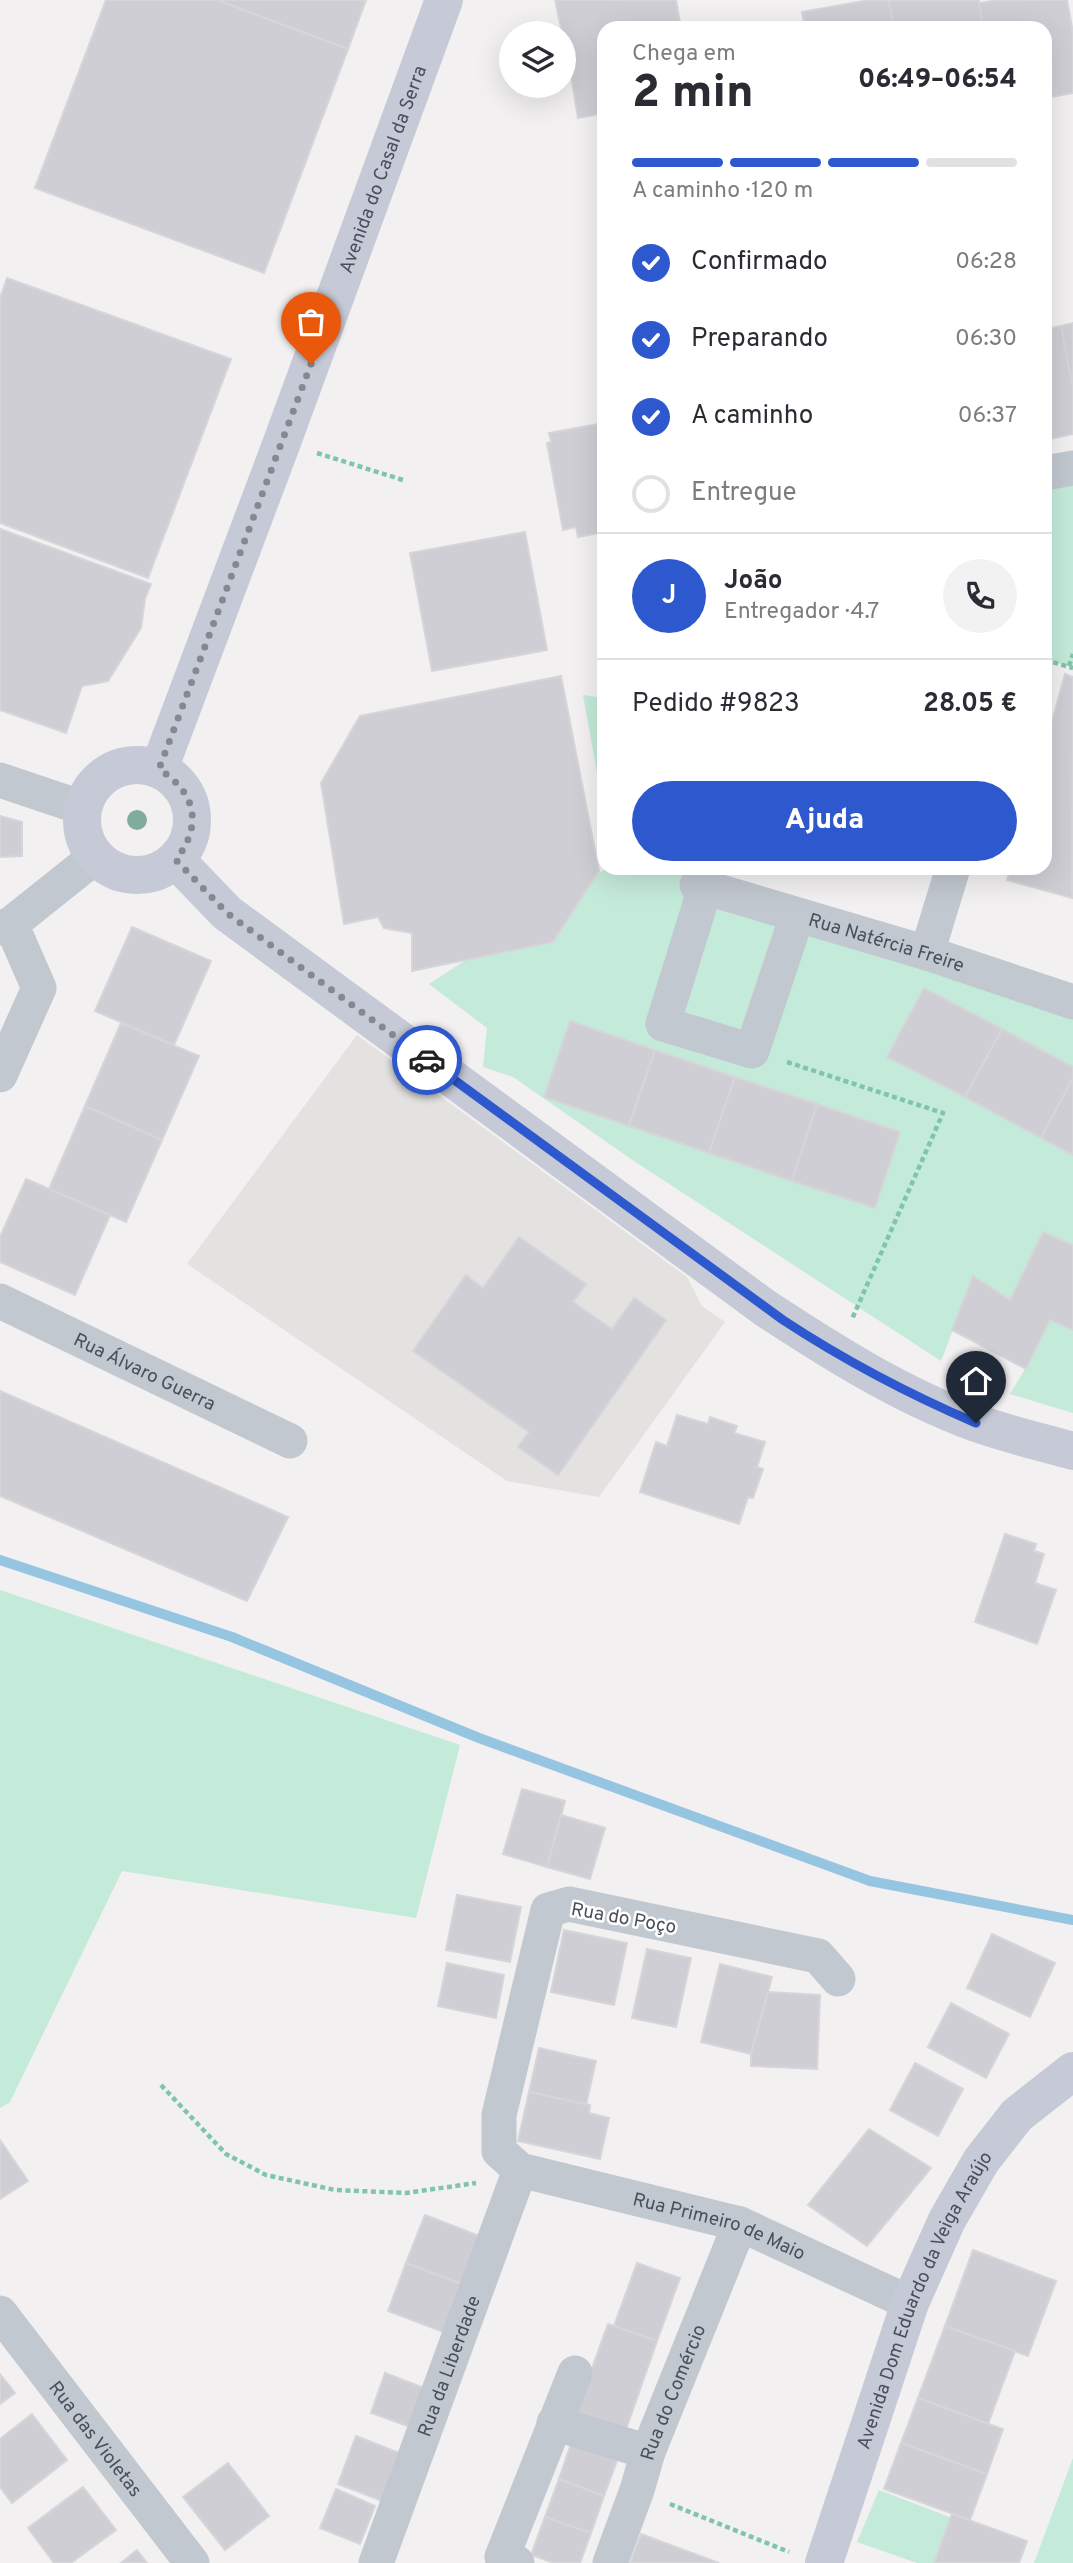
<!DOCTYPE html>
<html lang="pt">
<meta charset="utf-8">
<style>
:root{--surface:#fff;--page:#f2f2f3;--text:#2b2b33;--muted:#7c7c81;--line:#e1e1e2;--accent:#2e59ce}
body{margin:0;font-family:Overpass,sans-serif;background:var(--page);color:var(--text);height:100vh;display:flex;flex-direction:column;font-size:26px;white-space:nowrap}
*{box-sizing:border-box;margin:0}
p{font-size:23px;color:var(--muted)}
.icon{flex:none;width:38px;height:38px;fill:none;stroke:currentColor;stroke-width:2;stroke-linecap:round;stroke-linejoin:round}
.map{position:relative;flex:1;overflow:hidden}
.side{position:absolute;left:597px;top:21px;width:455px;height:854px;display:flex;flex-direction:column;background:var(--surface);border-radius:21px;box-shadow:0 7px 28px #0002}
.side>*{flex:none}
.buttons{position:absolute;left:499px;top:21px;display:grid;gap:14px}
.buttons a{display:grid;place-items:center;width:77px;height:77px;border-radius:50%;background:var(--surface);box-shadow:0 7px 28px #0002;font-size:35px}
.pin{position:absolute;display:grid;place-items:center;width:60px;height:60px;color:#fff;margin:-72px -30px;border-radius:50% 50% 50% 0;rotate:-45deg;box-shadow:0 0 7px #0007}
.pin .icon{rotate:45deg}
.courier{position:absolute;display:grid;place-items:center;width:70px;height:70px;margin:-35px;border:5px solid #2e59ce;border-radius:50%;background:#fff;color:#222;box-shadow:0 2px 9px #0007}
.overview em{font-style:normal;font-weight:800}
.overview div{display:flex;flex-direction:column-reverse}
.overview{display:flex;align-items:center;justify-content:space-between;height:119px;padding:0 35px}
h1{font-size:46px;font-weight:800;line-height:52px}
.bar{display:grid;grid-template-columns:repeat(4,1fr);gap:10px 7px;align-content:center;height:84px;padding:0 35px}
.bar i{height:9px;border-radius:5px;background:var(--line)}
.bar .selected{background:var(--accent)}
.bar p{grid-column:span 4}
.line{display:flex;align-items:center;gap:18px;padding:0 35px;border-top:2px solid var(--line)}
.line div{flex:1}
.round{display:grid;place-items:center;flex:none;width:74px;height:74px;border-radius:37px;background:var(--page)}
ol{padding:0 35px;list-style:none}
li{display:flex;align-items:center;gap:21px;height:77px}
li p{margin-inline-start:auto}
li .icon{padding:7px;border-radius:50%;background:var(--accent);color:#fff;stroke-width:4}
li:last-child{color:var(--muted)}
li i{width:38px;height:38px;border:4px solid var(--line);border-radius:50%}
.cta{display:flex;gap:14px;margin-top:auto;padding:14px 35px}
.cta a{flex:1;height:80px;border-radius:42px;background:var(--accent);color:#fff;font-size:28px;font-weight:800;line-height:80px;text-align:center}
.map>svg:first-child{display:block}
</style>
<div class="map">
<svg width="1073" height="2563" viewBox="0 0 1073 2563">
<rect width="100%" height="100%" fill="#f2f0f0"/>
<polygon fill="#e3e2e1" points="357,1035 687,1277 702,1306 725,1322 599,1497 507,1481 187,1264"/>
<g fill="#c4ead9">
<polygon points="1073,481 1073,667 1045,660 1045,490"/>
<polygon points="583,695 604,698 604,811"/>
<polygon points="607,868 697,868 698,885 1073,1000 1073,1413 1010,1394 1025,1369 953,1330 941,1361 634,1161 513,1077 483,1067 487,1028 429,984"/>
<polygon points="0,1590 460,1745 416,1918 122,1871 10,2102 0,2108"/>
<polygon points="1073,2458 1073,2563 1034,2563"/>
<polygon points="879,2490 952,2518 935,2563 917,2563 857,2542"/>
</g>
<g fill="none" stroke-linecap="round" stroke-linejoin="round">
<polyline stroke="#96c5e2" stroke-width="10" points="0,1560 232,1637 479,1738 870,1881 1073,1920"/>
</g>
<g fill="#ceced4" stroke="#d5d5da" stroke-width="2">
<polygon points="106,0 217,0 348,49 264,273 35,188"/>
<polygon points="217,0 366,0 348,49"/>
<polygon points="555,0 676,0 681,28 604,28 604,113 578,118 564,33 562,33"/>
<polygon points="869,0 889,0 894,28 805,28 802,12"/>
<polygon points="889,0 979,0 983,28 894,28"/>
<polygon points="998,0 1067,0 1073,33 1073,93 1045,98 1045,28 983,28 979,3"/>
<polygon points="7,278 231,359 148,578 0,523 0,298"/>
<polygon points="1073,323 1073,389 1061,326"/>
<polygon points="1061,326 1073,389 1073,434 1045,440 1045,329"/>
<polygon points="604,423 604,532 578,537 576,527 563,530 547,443 551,442 549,433"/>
<polygon points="0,529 151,584 145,599 141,628 108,681 82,686 66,733 0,710"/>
<polygon points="525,532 547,650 432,671 410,553"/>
<polygon points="1065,674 1073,677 1072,898 1007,880 1011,868 1045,868 1045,747"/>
<polygon points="561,676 599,871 553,942 412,971 412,933 384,928 378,917 344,924 321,783 360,716"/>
<polygon points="0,816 22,822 22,856 0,857"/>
<polygon points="132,927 211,961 174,1045 95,1011"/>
<polygon points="924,988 1002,1029 965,1097 887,1057"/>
<polygon points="570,1021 655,1050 629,1126 544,1097"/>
<polygon points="121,1023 199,1056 162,1140 85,1106"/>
<polygon points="1002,1029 1073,1067 1073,1078 1041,1138 965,1097"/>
<polygon points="655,1050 735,1077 709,1153 629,1126"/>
<polygon points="735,1077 817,1104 792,1181 709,1153"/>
<polygon points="1073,1078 1073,1155 1041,1138"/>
<polygon points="817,1104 900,1132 875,1208 792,1181"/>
<polygon points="85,1106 162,1140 126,1222 49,1189"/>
<polygon points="26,1179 110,1215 75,1295 0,1262 0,1237"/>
<polygon points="1043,1232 1073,1245 1073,1330 1050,1320 1026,1369 952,1330 973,1276 1010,1300"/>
<polygon points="519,1237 586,1284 573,1302 612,1329 634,1298 666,1320 558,1475 518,1447 529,1432 413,1351 466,1275 483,1288"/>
<polygon points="0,1391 288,1517 247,1601 0,1496"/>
<polygon points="677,1415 708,1424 710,1417 737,1426 734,1433 765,1442 757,1467 763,1469 753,1498 748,1497 739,1524 640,1492 656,1442 667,1446"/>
<polygon points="1005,1534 1036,1544 1034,1551 1044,1554 1035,1583 1056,1590 1037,1644 975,1622"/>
<polygon points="522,1789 565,1801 547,1867 503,1854"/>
<polygon points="561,1815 605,1828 590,1879 547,1867"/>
<polygon points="457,1895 521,1907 510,1962 446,1950"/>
<polygon points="564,1930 627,1943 614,2005 551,1992"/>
<polygon points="992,1934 1055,1963 1030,2017 967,1988"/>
<polygon points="647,1949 691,1958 676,2027 632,2018"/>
<polygon points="447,1963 504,1975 496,2018 438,2006"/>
<polygon points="720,1964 772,1977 751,2054 701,2042"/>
<polygon points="768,1992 820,1995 817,2069 751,2066 751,2054"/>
<polygon points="951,2003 1009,2034 986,2078 928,2047"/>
<polygon points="539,2048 596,2061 586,2105 529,2092"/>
<polygon points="915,2063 963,2089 938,2136 890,2110"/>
<polygon points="529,2092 590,2105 589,2113 609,2118 600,2159 518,2141"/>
<polygon points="869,2129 931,2168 867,2246 808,2205"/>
<polygon points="0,2140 28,2181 0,2199"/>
<polygon points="425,2215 482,2237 464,2285 406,2263"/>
<polygon points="973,2250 1056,2281 1028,2356 945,2326"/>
<polygon points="406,2263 464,2285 446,2333 388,2311"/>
<polygon points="637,2263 680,2278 657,2341 614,2326"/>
<polygon points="608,2324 657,2341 623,2438 573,2421"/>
<polygon points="945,2326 1015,2351 988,2424 918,2398"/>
<polygon points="385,2373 427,2389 413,2428 371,2413"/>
<polygon points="0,2374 15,2393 0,2404"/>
<polygon points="918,2398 1003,2429 987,2474 901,2443"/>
<polygon points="32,2414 67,2460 12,2503 0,2487 0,2439"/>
<polygon points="356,2436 402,2454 382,2501 338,2484"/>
<polygon points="572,2441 618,2458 604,2496 559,2479"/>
<polygon points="901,2443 987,2474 970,2520 884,2489"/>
<polygon points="228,2463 269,2516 225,2550 183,2497"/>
<polygon points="559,2479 604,2496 591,2533 545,2517"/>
<polygon points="83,2487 116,2530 71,2563 54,2563 28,2528"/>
<polygon points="336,2489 375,2506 360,2544 320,2528"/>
<polygon points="952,2514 1027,2541 1019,2563 934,2563"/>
<polygon points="545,2517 591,2533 580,2563 554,2563 531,2555"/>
<polygon points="641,2534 719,2563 630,2563"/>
<polygon points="137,2550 147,2563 121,2563"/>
</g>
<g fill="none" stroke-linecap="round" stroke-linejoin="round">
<g stroke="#7fc4ae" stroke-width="4.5" stroke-dasharray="5 3.5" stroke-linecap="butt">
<polyline points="317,453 406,481"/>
<polyline points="1045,660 1073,668"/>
<polyline points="1069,666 1073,654"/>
<polyline points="787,1062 943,1113 852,1319"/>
<polyline points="161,2085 226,2154 266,2175 335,2190 406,2193 476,2183"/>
<polyline points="670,2504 789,2552"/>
</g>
<g stroke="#c2c8d0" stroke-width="35">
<polyline points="1045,473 1073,468"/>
<polyline points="0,780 83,808"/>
<path id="s1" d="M 697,885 L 927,953 L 1073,1002"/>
<polyline points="705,888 663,1024 752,1051 797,916"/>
<polyline points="0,928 11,924 95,857"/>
<polyline points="927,953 953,868"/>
<polyline points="0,1075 39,988 11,924"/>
<path id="s2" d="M 0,1301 L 290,1441"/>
<path id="s3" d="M 838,1979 L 818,1956 L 569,1904 L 548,1910 L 499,2115 L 499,2151 L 520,2170 L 740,2224 L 910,2303"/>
<path id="s4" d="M 0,2313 L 192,2563"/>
<polyline points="554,2423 648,2452"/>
<path id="s5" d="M 376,2563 L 520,2170"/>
<polyline points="517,2563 502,2557 575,2373"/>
<path id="s6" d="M 610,2563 L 637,2490 L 648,2452 L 740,2224"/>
</g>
<g stroke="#c5cad6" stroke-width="38">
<circle cx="137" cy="820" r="55"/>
<path id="s7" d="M 159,769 L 282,442 L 444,0"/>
<path d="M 176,860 L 227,913 L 765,1308 C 832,1352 900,1395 976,1423 C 1007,1434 1041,1442 1073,1451"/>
<path id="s8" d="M 824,2563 L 910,2303 L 947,2220 L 981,2161 L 1017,2115 L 1073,2071"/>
</g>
</g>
<circle fill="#80ac9e" cx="137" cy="820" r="10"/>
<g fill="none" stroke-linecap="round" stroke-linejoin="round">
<path stroke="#85888f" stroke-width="7" stroke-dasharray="0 12.6" d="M 311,364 L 159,769 C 196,793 203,824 176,860 L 227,913 L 427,1060"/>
<path stroke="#2e59ce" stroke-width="9" d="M 427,1060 L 783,1320 C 847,1362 906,1393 976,1423"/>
</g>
<g text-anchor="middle" stroke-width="5" stroke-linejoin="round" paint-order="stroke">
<g font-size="19" fill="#4a505b" stroke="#fff">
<text dy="7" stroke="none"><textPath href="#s7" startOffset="640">Avenida do Casal da Serra</textPath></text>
<text dy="7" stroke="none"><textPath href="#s1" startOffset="198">Rua Natércia Freire</textPath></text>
<text dy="7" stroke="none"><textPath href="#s2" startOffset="161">Rua Álvaro Guerra</textPath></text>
<text transform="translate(624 1917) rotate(10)" y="7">Rua do Poço</text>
<text dy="7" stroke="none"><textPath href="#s3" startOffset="789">Rua Primeiro de Maio</textPath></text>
<text dy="7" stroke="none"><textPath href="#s8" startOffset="282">Avenida Dom Eduardo da Veiga Araújo</textPath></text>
<text dy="7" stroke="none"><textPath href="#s5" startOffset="210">Rua da Liberdade</textPath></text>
<text dy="7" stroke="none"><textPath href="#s6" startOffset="182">Rua do Comércio</textPath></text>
<text dy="7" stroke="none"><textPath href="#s4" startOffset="158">Rua das Violetas</textPath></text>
</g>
</g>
</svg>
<div class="buttons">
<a><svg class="icon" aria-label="layers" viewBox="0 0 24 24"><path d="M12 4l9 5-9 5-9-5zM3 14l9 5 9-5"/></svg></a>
</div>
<div class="pin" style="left:311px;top:364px;background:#ea580c"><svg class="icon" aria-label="bag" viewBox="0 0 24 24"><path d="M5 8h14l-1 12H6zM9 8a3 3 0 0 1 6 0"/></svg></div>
<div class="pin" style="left:976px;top:1423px;background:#1f2937"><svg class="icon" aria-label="home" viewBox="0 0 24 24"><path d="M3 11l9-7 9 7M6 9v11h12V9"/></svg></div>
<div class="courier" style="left:427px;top:1060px"><svg class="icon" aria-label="car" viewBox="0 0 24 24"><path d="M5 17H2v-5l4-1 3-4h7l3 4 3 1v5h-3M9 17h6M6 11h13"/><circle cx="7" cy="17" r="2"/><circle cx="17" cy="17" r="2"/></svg></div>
<section class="side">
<div class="overview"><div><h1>2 min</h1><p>Chega em</p></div><em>06:49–06:54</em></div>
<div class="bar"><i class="selected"></i><i class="selected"></i><i class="selected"></i><i></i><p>A caminho · 120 m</p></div>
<ol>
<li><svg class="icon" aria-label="check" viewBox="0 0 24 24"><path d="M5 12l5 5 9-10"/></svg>Confirmado<p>06:28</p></li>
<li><svg class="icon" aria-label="check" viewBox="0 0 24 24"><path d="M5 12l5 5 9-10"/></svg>Preparando<p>06:30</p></li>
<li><svg class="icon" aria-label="check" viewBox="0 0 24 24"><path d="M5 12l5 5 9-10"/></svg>A caminho<p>06:37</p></li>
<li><i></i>Entregue</li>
</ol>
<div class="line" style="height:126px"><b class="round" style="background:var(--accent);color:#fff">J</b><div><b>João</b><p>Entregador · 4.7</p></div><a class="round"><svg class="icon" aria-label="phone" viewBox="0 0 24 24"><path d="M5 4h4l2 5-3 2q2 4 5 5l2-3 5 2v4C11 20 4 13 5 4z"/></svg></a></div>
<div class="line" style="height:91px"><div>Pedido #9823</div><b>28.05 €</b></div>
<div class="cta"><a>Ajuda</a></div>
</section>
</div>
